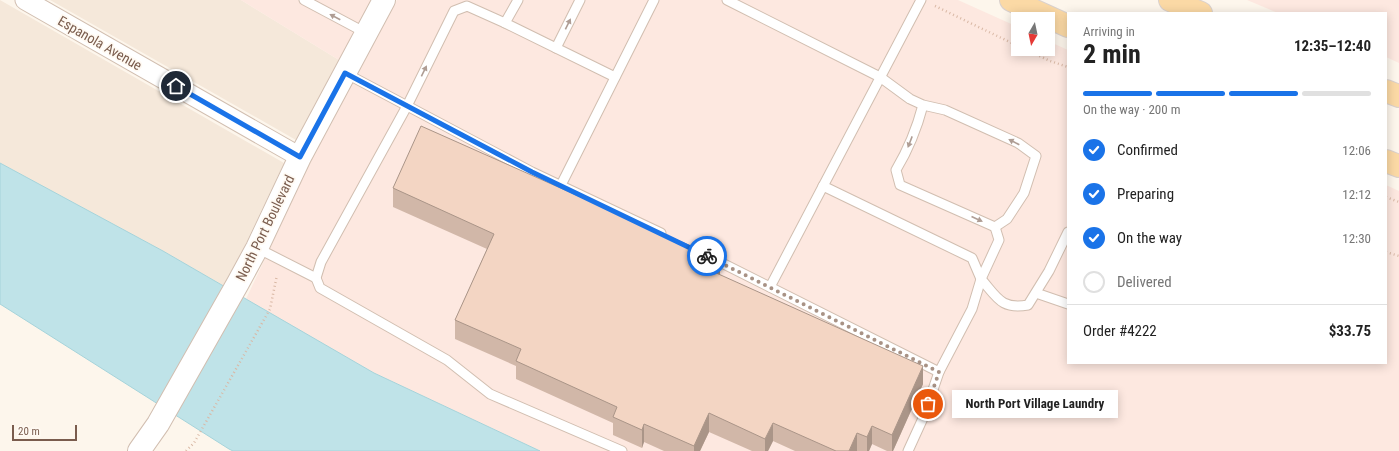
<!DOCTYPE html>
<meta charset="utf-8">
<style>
:root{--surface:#fff;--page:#f6f6f6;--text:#222;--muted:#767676;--line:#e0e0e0;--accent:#1a73e8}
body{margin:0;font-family:"Roboto Condensed",sans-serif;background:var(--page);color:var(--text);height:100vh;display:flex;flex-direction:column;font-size:15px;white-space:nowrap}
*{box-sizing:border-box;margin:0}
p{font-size:13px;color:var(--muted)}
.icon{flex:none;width:22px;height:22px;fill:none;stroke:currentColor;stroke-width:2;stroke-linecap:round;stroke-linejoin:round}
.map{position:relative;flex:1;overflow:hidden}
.panel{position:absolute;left:1067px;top:12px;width:320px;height:352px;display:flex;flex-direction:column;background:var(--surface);border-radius:0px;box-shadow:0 2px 10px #0003}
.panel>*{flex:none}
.needle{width:26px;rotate:189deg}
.fabs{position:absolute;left:1011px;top:12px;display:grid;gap:8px}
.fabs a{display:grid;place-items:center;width:44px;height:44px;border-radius:0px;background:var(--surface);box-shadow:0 2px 10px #0003;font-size:20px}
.scale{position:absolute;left:12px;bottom:10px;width:65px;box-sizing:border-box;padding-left:4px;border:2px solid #7a5c4d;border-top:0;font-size:11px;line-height:14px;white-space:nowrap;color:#7a5c4d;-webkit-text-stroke:3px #fffaf3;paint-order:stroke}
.pin{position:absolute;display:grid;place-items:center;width:34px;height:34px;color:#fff;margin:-17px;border:2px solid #fff;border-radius:50%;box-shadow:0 1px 4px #0007}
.courier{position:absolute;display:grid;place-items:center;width:40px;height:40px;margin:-20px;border:3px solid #1a73e8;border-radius:50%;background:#fff;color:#222;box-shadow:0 1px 5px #0007}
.bubble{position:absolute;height:28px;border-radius:0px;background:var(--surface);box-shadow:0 2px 10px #0003;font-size:13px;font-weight:700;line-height:28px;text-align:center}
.overview em{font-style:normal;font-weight:700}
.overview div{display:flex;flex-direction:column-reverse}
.overview{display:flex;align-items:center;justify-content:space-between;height:68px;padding:0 16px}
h1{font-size:26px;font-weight:700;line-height:30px}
.bar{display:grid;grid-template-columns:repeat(4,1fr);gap:6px 4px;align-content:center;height:48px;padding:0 16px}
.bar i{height:5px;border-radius:3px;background:var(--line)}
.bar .current{background:var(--accent)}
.bar p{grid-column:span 4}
.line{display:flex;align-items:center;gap:10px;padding:0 16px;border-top:1px solid var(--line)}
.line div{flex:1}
ol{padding:0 16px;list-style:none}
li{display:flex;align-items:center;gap:12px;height:44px}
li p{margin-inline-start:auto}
li .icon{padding:4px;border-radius:50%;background:var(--accent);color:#fff;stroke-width:4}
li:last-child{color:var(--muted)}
li i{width:22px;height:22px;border:2px solid var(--line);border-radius:50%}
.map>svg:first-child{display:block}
</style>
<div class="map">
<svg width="1399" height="451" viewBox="0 0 1399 451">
<rect width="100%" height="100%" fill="#fdf6ec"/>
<g fill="#f5e8da">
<polygon points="0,0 284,163 225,287 163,251 0,163"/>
<polygon points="50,0 241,0 339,60 296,140"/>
</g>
<g fill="#fde8e0">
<polygon points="241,0 371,0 339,60"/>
<polygon points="397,0 958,0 1018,27 1018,49 1048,49 1048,41 1068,50 1068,363 1386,363 1386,185 1399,191 1399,451 540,451 374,373 246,299 310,163"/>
<polygon points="1247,0 1399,0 1399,63 1386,57 1386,13 1278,13"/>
</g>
<polygon fill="#bfe3e8" stroke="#a5d3da" points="0,163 163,251 374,373 540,451 233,451 229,449 0,304"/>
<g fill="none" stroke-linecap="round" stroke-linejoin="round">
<g stroke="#d1beb0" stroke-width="11">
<g id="service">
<polyline points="304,0 366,33"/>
<polyline points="518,0 505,23 615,77"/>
<path d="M 727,0 L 880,77 L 910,99 L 923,105 L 945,110 L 1018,143 L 1036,156 L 1024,193 L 1007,219 L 995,227 L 900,185 L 896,170 C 908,150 917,128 923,105"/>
<polyline points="505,23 467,6 454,11 407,106 321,262 316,278 320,288 447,360 490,394 622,451"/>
<polyline points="556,48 580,0"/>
<polyline points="345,73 532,172 661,233"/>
<polyline points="561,185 654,0"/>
<polyline points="823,186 972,258 981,279"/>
<polyline points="257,248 316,278"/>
<path d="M 708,256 L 939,372 L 972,309 L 981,279 C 997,297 1001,310 1028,305 L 1049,271 L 1068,232"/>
<polyline points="981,279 999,240 995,227"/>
<polyline points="770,287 921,0"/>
<polyline points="1036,293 1068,304"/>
<polyline points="908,451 924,416 939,372"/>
</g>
</g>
<g stroke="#d1beb0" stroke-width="21">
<polyline id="minor" points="25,0 300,157"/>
</g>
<g stroke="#d1beb0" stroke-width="24">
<polyline id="tertiary" points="139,451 158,424 238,283 257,248 300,157 384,0"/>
</g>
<g stroke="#dad1cd" stroke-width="24">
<g id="primary">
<polyline points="1011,0 1068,26"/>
<polyline points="1170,0 1201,13"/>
<polyline points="1386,91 1399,96"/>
<polyline points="1386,161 1399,166"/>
</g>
</g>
<g stroke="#d9b8a5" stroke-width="2.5" stroke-dasharray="1 3" stroke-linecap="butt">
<polyline points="935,6 1018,46"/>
<polyline points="1025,49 1050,61 1068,67"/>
<polyline points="1386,197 1399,202"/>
<polyline points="1386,252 1399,256"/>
<polyline points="186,451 194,443 270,309 277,275"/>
</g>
<use href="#service" stroke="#fff" stroke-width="9"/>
<use href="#minor" stroke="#fff" stroke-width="19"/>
<use href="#tertiary" stroke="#fff" stroke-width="22"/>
<use href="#primary" stroke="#fbd9a5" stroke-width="22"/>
</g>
<polygon fill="#d1b7a8" points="393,188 720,275 923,384 893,451 887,451 872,444 869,451 795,451 773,441 768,451 752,451 709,432 700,451 664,451 644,442 642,448 613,435 613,423 516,379 516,366 455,339 455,320 487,249 393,207"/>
<g fill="#aa9588">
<polygon points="720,259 720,277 714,272"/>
<polygon points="923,366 923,384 893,451 892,451 892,435"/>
<polygon points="709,413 709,432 700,451 694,451 694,446"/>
<polygon points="773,423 773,441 768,451 765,451 765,439"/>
<polygon points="644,424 644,442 642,448 642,430"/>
<polygon points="872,426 872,444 869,451 867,451 867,437"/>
<polygon points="857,433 857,451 849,451"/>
</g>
<polygon fill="#f3d5c3" stroke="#aa9588" points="421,126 720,259 714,272 923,366 892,435 872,426 867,437 857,433 849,451 836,451 773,423 765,439 709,413 694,446 644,424 642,430 613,417 617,407 516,361 521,349 455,320 494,234 393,188"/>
<defs><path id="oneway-solid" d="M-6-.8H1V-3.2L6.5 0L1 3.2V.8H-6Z"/></defs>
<g fill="#af9d94">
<use href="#oneway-solid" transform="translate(335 17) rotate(-152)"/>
<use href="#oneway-solid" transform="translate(568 24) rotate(-64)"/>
<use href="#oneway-solid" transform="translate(424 71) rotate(-64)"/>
<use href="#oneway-solid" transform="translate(910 142) rotate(111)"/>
<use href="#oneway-solid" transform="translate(1014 142) rotate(-153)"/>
<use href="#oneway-solid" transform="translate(977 219) rotate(24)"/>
</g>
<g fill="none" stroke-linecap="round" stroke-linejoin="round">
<polyline stroke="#a89285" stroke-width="4" stroke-dasharray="0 7.2" points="707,256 939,372 928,404"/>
<polyline stroke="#1a73e8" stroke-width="5" points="176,86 300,157 345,73 532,172 707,256"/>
</g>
<g text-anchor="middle" stroke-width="3.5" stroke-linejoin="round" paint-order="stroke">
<g font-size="14" fill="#7a5c4d" stroke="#fffaf3">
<text transform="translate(100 43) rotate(30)" y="5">Espanola Avenue</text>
<text transform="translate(265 228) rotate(-64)" y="5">North Port Boulevard</text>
</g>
</g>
</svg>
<div class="fabs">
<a><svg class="needle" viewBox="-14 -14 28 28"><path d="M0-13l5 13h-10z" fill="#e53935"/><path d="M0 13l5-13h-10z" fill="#767676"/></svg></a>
</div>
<div class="scale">20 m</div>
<div class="pin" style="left:928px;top:404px;background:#ea580c"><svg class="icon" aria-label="bag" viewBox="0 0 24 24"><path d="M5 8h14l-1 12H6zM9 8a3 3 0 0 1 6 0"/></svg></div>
<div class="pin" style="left:176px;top:86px;background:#1f2937"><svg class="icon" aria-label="home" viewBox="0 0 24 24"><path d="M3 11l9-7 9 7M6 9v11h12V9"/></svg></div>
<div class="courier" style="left:707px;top:256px"><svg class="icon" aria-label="bike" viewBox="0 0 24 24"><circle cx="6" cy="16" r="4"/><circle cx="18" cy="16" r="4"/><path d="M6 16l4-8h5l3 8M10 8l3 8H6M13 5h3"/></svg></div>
<div class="bubble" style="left:952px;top:390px;width:166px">North Port Village Laundry</div>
<section class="panel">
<div class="overview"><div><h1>2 min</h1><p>Arriving in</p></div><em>12:35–12:40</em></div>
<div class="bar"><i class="current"></i><i class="current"></i><i class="current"></i><i></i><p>On the way · 200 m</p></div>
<ol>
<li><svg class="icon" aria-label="check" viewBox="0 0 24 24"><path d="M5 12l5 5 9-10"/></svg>Confirmed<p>12:06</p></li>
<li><svg class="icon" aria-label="check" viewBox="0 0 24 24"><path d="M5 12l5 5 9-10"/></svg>Preparing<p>12:12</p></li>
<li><svg class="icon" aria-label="check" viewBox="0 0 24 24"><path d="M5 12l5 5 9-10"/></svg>On the way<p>12:30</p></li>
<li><i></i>Delivered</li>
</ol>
<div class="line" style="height:52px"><div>Order #4222</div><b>$33.75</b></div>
</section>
</div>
